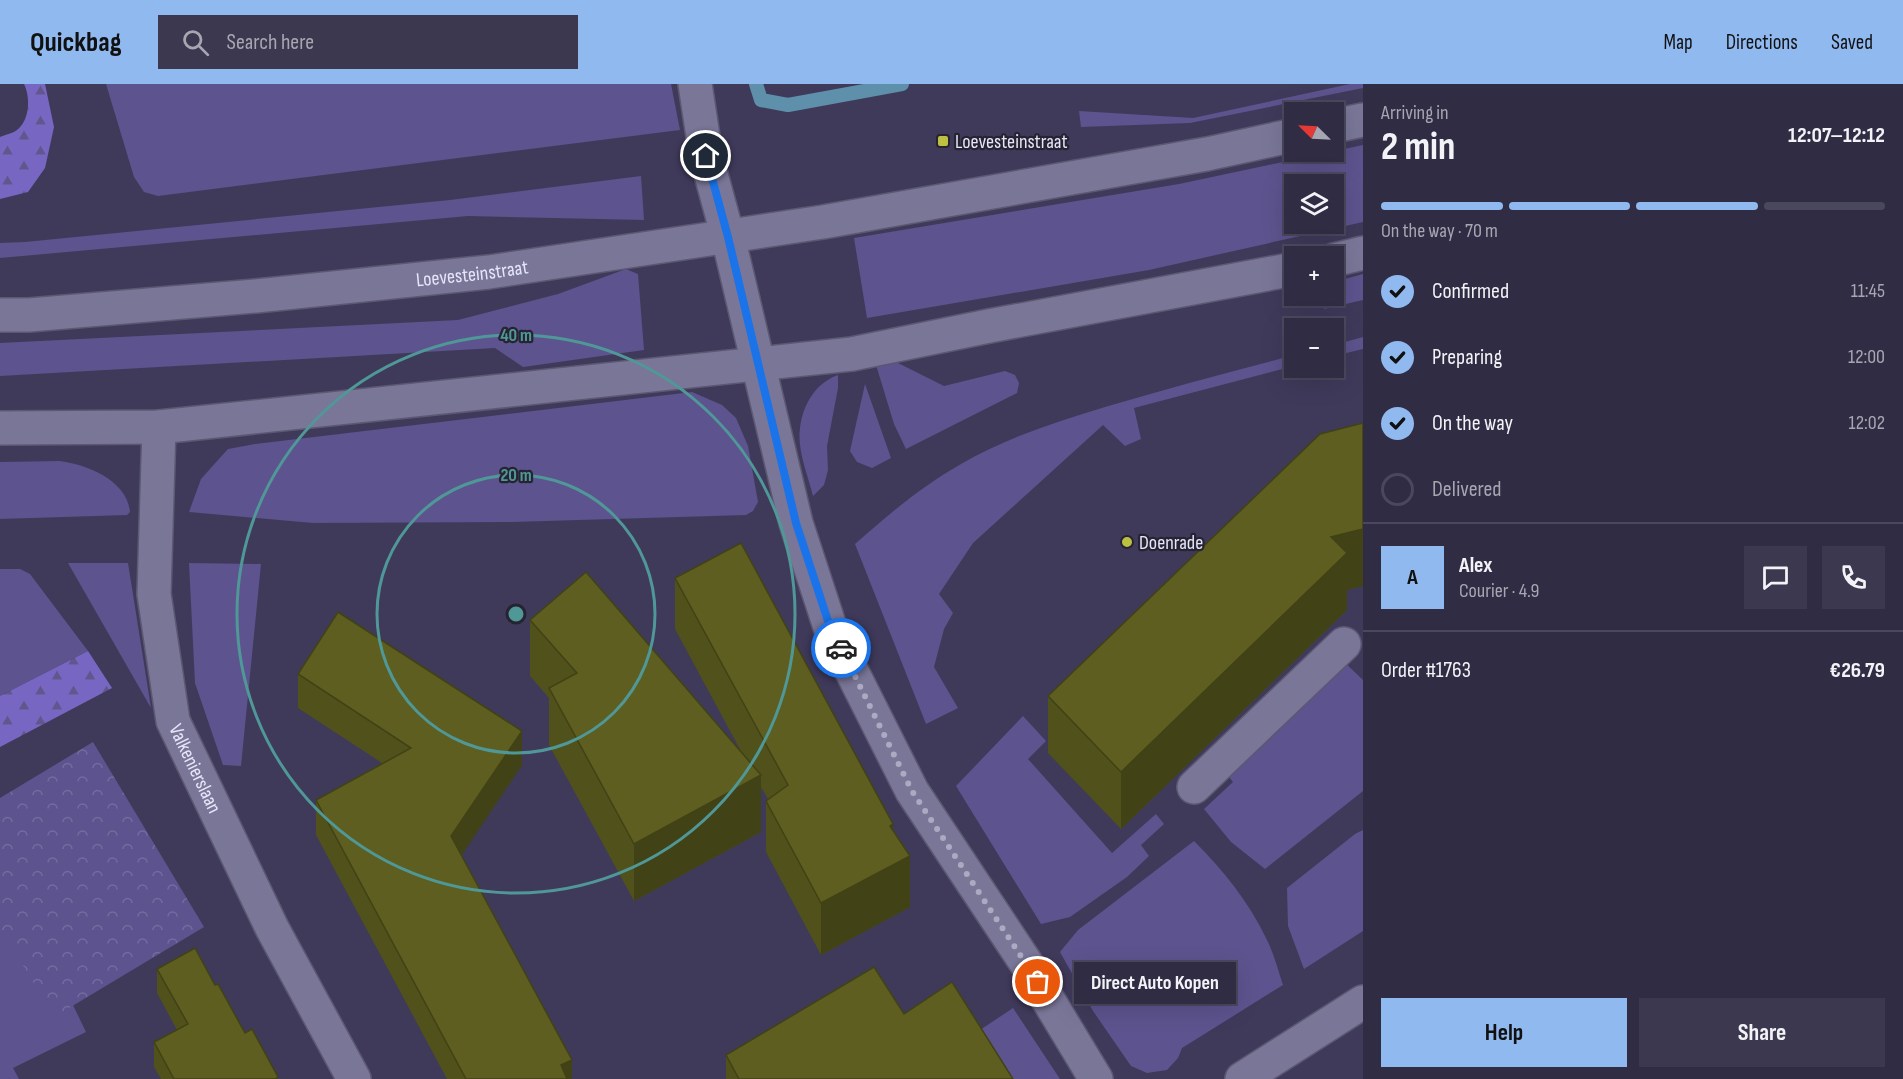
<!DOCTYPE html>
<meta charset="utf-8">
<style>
:root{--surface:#2f2c44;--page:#3b384f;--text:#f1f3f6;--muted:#a7a7b2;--line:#4a485d;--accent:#90b9f0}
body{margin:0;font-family:"Sofia Sans Condensed",sans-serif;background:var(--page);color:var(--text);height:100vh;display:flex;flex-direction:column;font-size:22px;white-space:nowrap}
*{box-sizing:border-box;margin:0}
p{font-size:20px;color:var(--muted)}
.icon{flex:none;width:33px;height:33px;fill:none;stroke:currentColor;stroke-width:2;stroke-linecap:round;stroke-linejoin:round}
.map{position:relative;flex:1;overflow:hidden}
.sheet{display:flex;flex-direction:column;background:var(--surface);width:540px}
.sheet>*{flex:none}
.needle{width:39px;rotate:294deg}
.controls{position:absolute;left:1284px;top:18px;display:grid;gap:12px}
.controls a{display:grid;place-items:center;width:60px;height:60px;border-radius:0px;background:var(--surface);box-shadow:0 6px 24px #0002,0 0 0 2px var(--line);font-size:30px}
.pin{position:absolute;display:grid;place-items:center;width:51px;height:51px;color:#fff;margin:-26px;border:3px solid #fff;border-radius:50%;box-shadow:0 2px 6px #0007}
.courier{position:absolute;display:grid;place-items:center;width:60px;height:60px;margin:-30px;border:4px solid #1a73e8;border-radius:50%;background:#fff;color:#222;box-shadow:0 2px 8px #0007}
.bubble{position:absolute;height:42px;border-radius:0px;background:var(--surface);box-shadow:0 6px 24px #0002,0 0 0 2px var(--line);font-size:20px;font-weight:700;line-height:42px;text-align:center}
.summary em{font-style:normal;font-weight:700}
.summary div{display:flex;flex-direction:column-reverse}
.summary{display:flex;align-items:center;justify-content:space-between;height:102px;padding:0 18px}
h1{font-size:39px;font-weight:700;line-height:45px}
.bar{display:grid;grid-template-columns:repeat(4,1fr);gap:9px 6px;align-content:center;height:72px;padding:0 18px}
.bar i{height:8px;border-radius:4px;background:var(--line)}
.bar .current{background:var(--accent)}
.bar p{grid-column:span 4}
.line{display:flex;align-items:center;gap:15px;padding:0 18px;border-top:2px solid var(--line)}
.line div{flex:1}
.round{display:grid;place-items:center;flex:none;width:63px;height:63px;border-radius:0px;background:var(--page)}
ol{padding:0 18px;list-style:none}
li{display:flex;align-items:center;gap:18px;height:66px}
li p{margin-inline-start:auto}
li .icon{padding:6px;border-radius:50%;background:var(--accent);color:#111;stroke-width:4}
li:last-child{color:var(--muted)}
li i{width:33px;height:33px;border:3px solid var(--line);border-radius:50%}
.primary-button{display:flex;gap:12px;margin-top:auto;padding:12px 18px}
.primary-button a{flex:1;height:69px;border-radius:0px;background:var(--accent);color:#111;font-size:24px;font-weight:700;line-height:69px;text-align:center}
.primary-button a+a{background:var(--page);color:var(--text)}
header{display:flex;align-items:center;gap:36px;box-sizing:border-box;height:84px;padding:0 30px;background:var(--accent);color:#111}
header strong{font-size:28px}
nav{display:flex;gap:33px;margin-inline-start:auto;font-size:21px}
.search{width:420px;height:54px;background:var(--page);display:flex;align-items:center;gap:15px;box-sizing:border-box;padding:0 21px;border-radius:0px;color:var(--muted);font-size:22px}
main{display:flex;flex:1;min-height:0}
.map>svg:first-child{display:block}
</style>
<header>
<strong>Quickbag</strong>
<div class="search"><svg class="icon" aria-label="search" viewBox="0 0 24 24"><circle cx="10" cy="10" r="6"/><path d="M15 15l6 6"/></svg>Search here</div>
<nav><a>Map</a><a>Directions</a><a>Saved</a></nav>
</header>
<main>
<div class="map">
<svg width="1363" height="995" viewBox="0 0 1363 995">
<defs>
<pattern id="forest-firs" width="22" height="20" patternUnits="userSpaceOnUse" patternTransform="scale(1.5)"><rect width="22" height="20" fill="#7866c3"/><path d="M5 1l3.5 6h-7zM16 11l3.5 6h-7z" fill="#61578d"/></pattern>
<pattern id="park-crowns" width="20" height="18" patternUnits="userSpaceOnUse" patternTransform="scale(1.5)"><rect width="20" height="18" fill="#5d538e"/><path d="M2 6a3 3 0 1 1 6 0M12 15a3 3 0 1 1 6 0" fill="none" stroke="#746c9f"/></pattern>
</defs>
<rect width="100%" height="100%" fill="#3f3a5a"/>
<g fill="#5d538e" fill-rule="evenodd">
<polygon points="106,0 671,0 680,46 158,112 144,108 134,93"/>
<polygon points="1350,0 1363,0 1363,4 1190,39 1081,43 1079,27 1193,34"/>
<path d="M 1363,61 L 1363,138 L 1149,186 L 867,234 L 854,154 L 1179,100 ZM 1294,100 L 1334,100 L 1334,140 L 1294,140 Z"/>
<polygon points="641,92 644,136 468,132 0,174 0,159 25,158 450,116"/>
<polygon points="626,185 638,190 644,266 523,283 495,264 0,292 0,259 458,236 558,210"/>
<polygon points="1363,190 1363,216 1324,225 1322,212 1334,212 1334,198"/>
<polygon points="1363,253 1363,265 1334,272 1334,261"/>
<path d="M 1294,271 L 1294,282 L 1134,324 L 1141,355 L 1125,362 L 1103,341 L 973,459 L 939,510 L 953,529 L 944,545 L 934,583 L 958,624 L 926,640 L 855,460 C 889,430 922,402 961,380 C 1006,354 1055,338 1105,323 C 1168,304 1231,288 1294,271 Z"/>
<polygon points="894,277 944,302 1005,287 1015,291 1019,299 1017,309 906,365 894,340 876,281"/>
<path d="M 838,291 L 838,304 L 827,362 L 828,386 L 824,401 L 813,412 C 809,396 802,378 800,361 C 797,332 810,301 838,291 Z"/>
<polygon points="865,300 891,374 872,384 857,378 850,367"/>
<polygon points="692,308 722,321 736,334 748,362 758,418 753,427 746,431 512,438 313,439 189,428 201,395 218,376 228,365 255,360"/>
<path d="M 59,377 C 86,380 127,396 130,428 L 127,431 L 0,435 L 0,378 Z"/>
<polygon points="68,479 128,479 151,624"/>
<polygon points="189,479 261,480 241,682 223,681 195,599"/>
<polygon points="0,485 20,485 30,490 88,567 0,612"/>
<polygon points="1341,575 1363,596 1363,707 1265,785 1231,758 1204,725 1233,698 1224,687"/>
<polygon points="1023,632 1046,657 1028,675 1112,769 1156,730 1164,740 1141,761 1149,772 1127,793 1070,833 1041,840 956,702"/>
<polygon points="1363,746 1363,847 1304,885 1288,842 1287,804 1355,750"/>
<path d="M 1194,757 C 1224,787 1249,818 1267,856 C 1274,870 1278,886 1283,901 L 1182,964 L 1178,974 L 1167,986 L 1147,989 L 1131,982 L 1093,927 L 1060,868 L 1078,846 Z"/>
<polygon points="0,770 86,948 13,984 19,995 0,995"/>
<polygon points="1013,924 1060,995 1008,995 977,948"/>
</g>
<g fill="url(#forest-firs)">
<path d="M 24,0 L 45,0 L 54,43 L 45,84 L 28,108 L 0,115 L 0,53 C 4,51 10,50 14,48 C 30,39 31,14 24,0 Z"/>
<polygon points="88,567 112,604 0,663 0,612"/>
</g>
<polygon fill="url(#park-crowns)" points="93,658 204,843 54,933 0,843 0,714"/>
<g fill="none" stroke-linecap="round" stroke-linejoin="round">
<polyline stroke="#5e90ab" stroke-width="14" points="756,0 761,16 788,21 902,0"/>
<g stroke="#5c5872" stroke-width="36">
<g id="street">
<polyline points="695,0 706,72 728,153 796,439 831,546 912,707 1026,879 1096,995"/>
<path id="s1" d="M 159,343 L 154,510 L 173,637 L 272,844 L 354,995"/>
<polyline points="1194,703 1344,560"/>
<polyline points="1242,995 1363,918"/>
</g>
</g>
<g stroke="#5c5872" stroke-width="36">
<g id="secondary">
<polyline points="1334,42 1363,36"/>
<polyline points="1334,176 1363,169"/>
<path id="s2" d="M 0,231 L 29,231 L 256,212 L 489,188 L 823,138 L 1207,70 L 1294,51"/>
<polyline points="0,344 159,343 852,270 989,242 1294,185"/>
</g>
</g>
<use href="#street" stroke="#7a7698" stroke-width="33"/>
<use href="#secondary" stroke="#7a7698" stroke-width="33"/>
</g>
<g fill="#50511b">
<polygon points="1363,339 1363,502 1347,506 1347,526 1121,745 1048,669 1048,612"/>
<polygon points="675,494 893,746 910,823 821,871 766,768 766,717 768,715 761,703 761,748 634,817 549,661 549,614 530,592 530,536 743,671 675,545"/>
<polygon points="298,590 522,681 461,771 572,995 447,995 316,751 316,716 382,679 298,624"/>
<polygon points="157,885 215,901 245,949 278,995 161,995 154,983 154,958 177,946 157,909"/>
<polygon points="904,930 1013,995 726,995 726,971"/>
</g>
<g fill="#414216">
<polygon points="1363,445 1363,502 1347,506 1347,526 1121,745 1121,688 1331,453"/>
<polygon points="522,647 522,681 451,787 451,752"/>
<polygon points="761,691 761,748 634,817 634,760"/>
<polygon points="893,740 893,781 910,772 910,823 821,871 821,819 890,742"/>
<polygon points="572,976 572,995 561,995 561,981"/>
</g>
<g fill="#5d5e1f" stroke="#414216" stroke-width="1.5">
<polygon points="1363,339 1363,445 1331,453 1347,469 1121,688 1048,612 1320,350"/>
<polygon points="741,459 893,740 890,742 910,772 821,819 766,717 788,701 675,494"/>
<polygon points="586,488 761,691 634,760 549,604 577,589 530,536"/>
<polygon points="338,528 522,647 451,752 572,976 561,981 567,995 466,995 316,716 411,664 298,590"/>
<polygon points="195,864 215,901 218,900 245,949 252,945 278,993 275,995 174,995 154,958 188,940 157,885"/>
<polygon points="874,883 904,930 952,898 1013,995 739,995 726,971"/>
</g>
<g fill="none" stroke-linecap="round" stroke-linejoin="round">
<polyline stroke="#aca9c1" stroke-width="6" stroke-dasharray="0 10.8" points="841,564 912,707 1038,898"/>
<polyline stroke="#1a73e8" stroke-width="8" points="706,72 728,153 796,439 831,546 841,564"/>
</g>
<g fill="none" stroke="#509798" stroke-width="3">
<circle cx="516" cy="530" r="139"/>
<circle cx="516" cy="530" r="279"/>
</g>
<g fill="#bdbf43" stroke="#262432" stroke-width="2">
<rect x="937" y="51" width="12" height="12" rx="3"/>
<circle cx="1127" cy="458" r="6"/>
</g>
<g text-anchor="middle" stroke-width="4.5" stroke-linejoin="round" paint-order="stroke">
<g font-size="20" fill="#e7e5f9" stroke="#262432" text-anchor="start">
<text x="955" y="64">Loevesteinstraat</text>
<text x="1139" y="465">Doenrade</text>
</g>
<g font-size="20" fill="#e7e5f9" stroke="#262432">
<text dy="7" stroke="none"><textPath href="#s2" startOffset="474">Loevesteinstraat</textPath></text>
<text dy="7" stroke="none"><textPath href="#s1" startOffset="348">Valkenierslaan</textPath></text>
</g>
</g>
<circle cx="516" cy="530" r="9" fill="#509798" stroke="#262432" stroke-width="3"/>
<g font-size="18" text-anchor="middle" font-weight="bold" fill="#509798" stroke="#262432" stroke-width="4.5" stroke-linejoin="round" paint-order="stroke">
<text x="516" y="257">40 m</text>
<text x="516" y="397">20 m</text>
</g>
</svg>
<div class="controls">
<a><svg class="needle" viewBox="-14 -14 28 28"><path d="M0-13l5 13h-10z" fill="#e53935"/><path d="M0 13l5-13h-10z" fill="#a7a7b2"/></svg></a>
<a><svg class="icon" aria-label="layers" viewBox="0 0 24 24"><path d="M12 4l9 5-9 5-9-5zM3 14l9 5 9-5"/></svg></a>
<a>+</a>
<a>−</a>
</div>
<div class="pin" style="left:1038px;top:898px;background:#ea580c"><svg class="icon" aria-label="bag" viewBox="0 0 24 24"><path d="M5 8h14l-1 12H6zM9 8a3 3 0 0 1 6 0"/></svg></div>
<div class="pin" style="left:706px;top:72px;background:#1f2937"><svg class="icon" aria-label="home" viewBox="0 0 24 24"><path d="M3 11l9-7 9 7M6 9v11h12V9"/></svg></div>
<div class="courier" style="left:841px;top:564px"><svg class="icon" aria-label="car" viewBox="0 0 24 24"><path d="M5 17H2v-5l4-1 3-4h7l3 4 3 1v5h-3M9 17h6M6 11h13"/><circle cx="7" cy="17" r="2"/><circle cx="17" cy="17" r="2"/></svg></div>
<div class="bubble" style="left:1074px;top:878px;width:162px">Direct Auto Kopen</div>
</div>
<section class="sheet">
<div class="summary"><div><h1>2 min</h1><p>Arriving in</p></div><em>12:07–12:12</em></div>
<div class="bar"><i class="current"></i><i class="current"></i><i class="current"></i><i></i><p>On the way · 70 m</p></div>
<ol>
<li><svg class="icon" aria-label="check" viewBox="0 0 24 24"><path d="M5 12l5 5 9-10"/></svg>Confirmed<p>11:45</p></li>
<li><svg class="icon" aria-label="check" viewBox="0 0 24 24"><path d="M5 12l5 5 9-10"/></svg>Preparing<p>12:00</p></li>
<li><svg class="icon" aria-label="check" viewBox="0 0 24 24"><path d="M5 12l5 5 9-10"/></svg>On the way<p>12:02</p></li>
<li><i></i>Delivered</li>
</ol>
<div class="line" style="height:108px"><b class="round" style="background:var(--accent);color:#111">A</b><div><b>Alex</b><p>Courier · 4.9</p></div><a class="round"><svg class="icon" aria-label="chat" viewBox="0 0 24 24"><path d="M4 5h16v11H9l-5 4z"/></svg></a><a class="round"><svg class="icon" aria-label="phone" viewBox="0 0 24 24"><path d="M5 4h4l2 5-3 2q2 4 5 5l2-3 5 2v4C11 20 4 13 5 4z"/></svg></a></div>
<div class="line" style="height:78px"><div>Order #1763</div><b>€26.79</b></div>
<div class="primary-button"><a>Help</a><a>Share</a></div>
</section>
</main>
